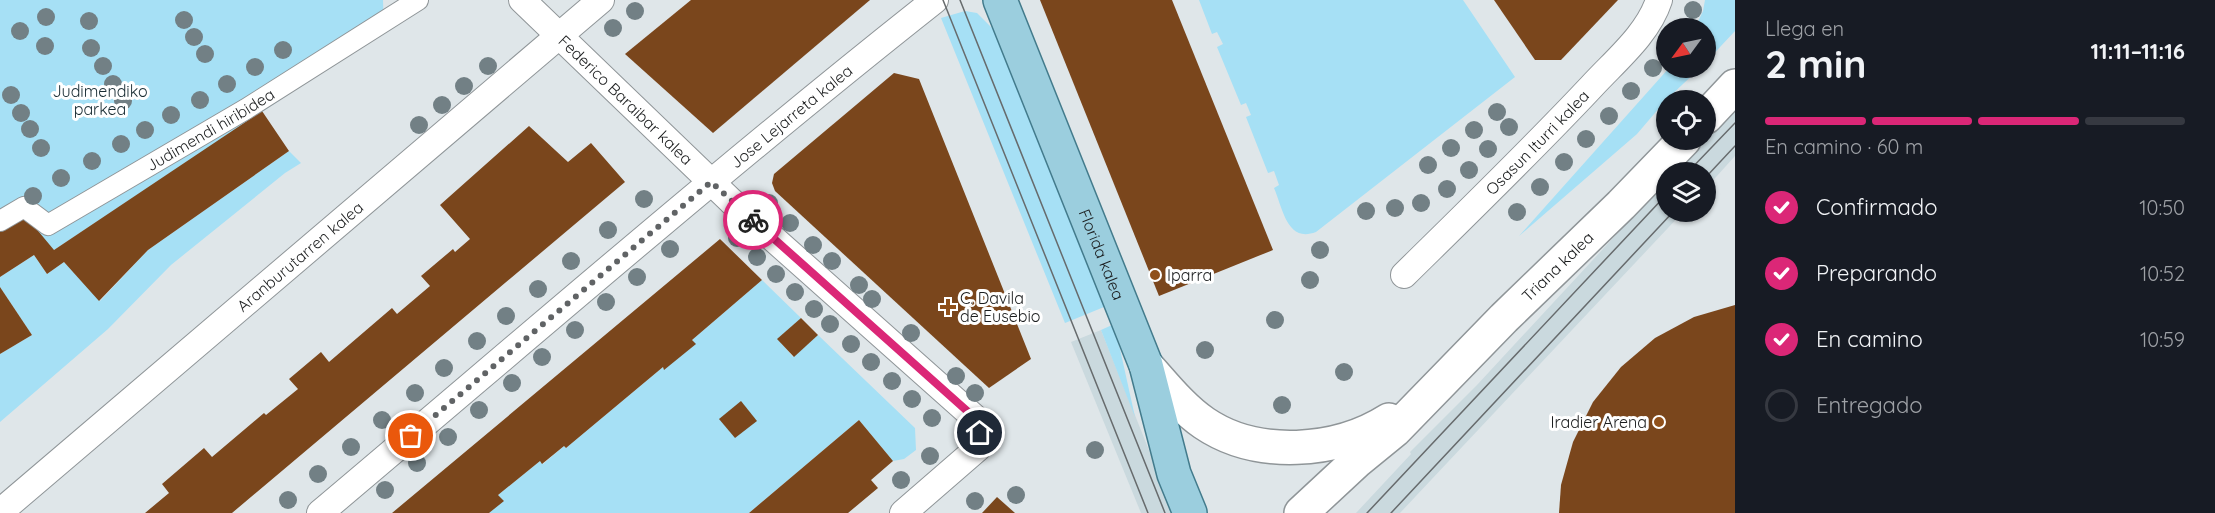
<!DOCTYPE html>
<html lang="es">
<meta charset="utf-8">
<style>
:root{--surface:#171b24;--page:#20242c;--text:#f1f3f6;--muted:#9ea1a6;--line:#363941;--accent:#db2777}
body{margin:0;font-family:Quicksand,sans-serif;background:var(--page);color:var(--text);height:100vh;display:flex;flex-direction:column;font-size:22px;white-space:nowrap}
*{box-sizing:border-box;margin:0}
p{font-size:20px;color:var(--muted)}
.icon{flex:none;width:33px;height:33px;fill:none;stroke:currentColor;stroke-width:2;stroke-linecap:round;stroke-linejoin:round}
.map{position:relative;flex:1;overflow:hidden}
.details{display:flex;flex-direction:column;background:var(--surface);width:480px}
.details>*{flex:none}
.needle{width:39px;rotate:237deg}
.tools{position:absolute;left:1656px;top:18px;display:grid;gap:12px}
.tools a{display:grid;place-items:center;width:60px;height:60px;border-radius:50%;background:var(--surface);box-shadow:0 2px 4px #0004;font-size:30px}
.pin{position:absolute;display:grid;place-items:center;width:51px;height:51px;color:#fff;margin:-26px;border:3px solid #fff;border-radius:50%;box-shadow:0 2px 6px #0007}
.courier{position:absolute;display:grid;place-items:center;width:60px;height:60px;margin:-30px;border:4px solid #db2777;border-radius:50%;background:#fff;color:#222;box-shadow:0 2px 8px #0007}
.head em{font-style:normal;font-weight:700}
.head div{display:flex;flex-direction:column-reverse}
.head{display:flex;align-items:center;justify-content:space-between;height:102px;padding:0 30px}
h1{font-size:39px;font-weight:700;line-height:45px}
.bar{display:grid;grid-template-columns:repeat(4,1fr);gap:9px 6px;align-content:center;height:72px;padding:0 30px}
.bar i{height:8px;border-radius:4px;background:var(--line)}
.bar .active{background:var(--accent)}
.bar p{grid-column:span 4}
ol{padding:0 30px;list-style:none}
li{display:flex;align-items:center;gap:18px;height:66px}
li p{margin-inline-start:auto}
li .icon{padding:6px;border-radius:50%;background:var(--accent);color:#fff;stroke-width:4}
li:last-child{color:var(--muted)}
li i{width:33px;height:33px;border:3px solid var(--line);border-radius:50%}
main{display:flex;flex:1;min-height:0}
.map>svg:first-child{display:block}
</style>
<main>
<div class="map">
<svg width="1735" height="513" viewBox="0 0 1735 513">
<rect width="100%" height="100%" fill="#dfe6e9"/>
<g fill="#cad9de">
<polygon points="1735,108 1735,156 1706,188 1706,172 1675,172"/>
<polygon points="1666,181 1666,212 1683,212 1400,513 1356,513 1411,454 1410,452 1477,385"/>
<polygon points="1101,330 1174,513 1141,513 1071,342"/>
</g>
<g fill="#a6e0f5">
<polygon points="0,0 383,0 384,31 54,250 0,230"/>
<path d="M 1199,0 L 1463,0 L 1515,77 L 1316,232 C 1287,243 1283,209 1274,188 L 1279,185 L 1274,171 L 1268,173 L 1246,117 L 1251,115 L 1246,103 L 1241,105 L 1217,47 L 1223,44 L 1217,32 L 1212,34 Z"/>
<polygon points="1705,0 1735,0 1735,31 1706,62 1706,28 1695,28 1703,11"/>
<polygon points="965,11 977,13 994,30 1104,307 1065,323 941,18"/>
<polygon points="1669,68 1700,68 1666,100 1637,134 1519,236"/>
<polygon points="289,151 301,163 285,173 171,265 108,329 0,422 0,354 32,335 0,287 0,277 34,255 47,274 64,262 100,301 148,250"/>
<polygon points="762,280 801,318 778,339 793,357 818,335 915,428 916,450 904,459 893,461 859,420 749,513 489,513 503,501 498,495 540,461 543,464 564,446 566,448 663,367 664,369 695,344 692,340"/>
<polygon points="1112,325 1120,349 1135,417 1101,330"/>
</g>
<g fill="#7a461c">
<polygon points="691,0 870,0 713,133 625,54"/>
<polygon points="1040,0 1172,0 1273,250 1159,296"/>
<polygon points="1494,0 1618,0 1561,60 1535,60"/>
<polygon points="894,73 919,79 1031,359 989,388 775,191 772,183 774,174"/>
<polygon points="262,111 289,151 148,250 99,301 64,262 47,274 34,255 0,277 0,230 24,214 54,250"/>
<polygon points="529,126 568,162 591,143 625,182 232,513 145,513 169,493 162,484 204,448 212,457 264,413 266,415 298,389 289,379 321,352 329,362 392,308 397,314 430,286 421,276 453,249 455,252 470,239 440,205"/>
<polygon points="720,239 762,280 692,340 696,344 664,370 663,367 566,448 564,446 542,464 540,461 498,495 504,501 489,513 392,513"/>
<polygon points="0,287 32,335 0,354"/>
<polygon points="1735,305 1735,513 1559,513 1561,485 1573,442 1593,402 1621,367 1655,338 1694,317"/>
<polygon points="801,318 818,335 794,357 777,339"/>
<polygon points="741,401 757,421 735,438 719,419"/>
<polygon points="859,420 893,461 871,480 878,488 848,513 749,513"/>
<polygon points="997,497 1015,513 982,513"/>
</g>
<g fill="none" stroke-linecap="round" stroke-linejoin="round">
<g stroke="#8f9598" stroke-width="22">
<g id="pedestrian">
<path id="s1" d="M 0,221 L 24,207 L 48,225 L 246,109 L 418,0"/>
</g>
</g>
<g stroke="#8f9598" stroke-width="28">
<g id="minor">
<path id="s2" d="M 522,0 L 731,201 L 975,418 L 980,433 L 978,448 L 903,513"/>
<path id="s3" d="M 1404,275 C 1467,213 1531,151 1592,86 C 1616,60 1648,34 1659,0"/>
<path id="s4" d="M 0,512 L 601,0"/>
<path id="s5" d="M 320,513 C 524,341 725,166 935,0"/>
</g>
</g>
<g stroke="#8f9598" stroke-width="36">
<g id="secondary">
<polyline points="1706,117 1735,86"/>
<path d="M 1146,365 C 1164,385 1182,408 1204,423 C 1257,459 1337,453 1389,420"/>
<path id="s6" d="M 1301,513 L 1357,461 L 1395,430 L 1504,318 L 1621,205 L 1684,140"/>
</g>
</g>
<g stroke="#437b8c" stroke-width="36">
<g id="primary">
<path id="s7" d="M 1000,0 L 1146,365 L 1174,474 L 1190,513"/>
</g>
</g>
<use href="#pedestrian" stroke="#fff" stroke-width="20"/>
<use href="#minor" stroke="#fff" stroke-width="26"/>
<use href="#secondary" stroke="#fff" stroke-width="33"/>
<use href="#primary" stroke="#9bcede" stroke-width="33"/>
<g stroke="#676b6d" stroke-width="1.5">
<polyline points="943,0 1148,513"/>
<polyline points="960,0 1165,513"/>
<polyline points="1688,172 1735,123"/>
<polyline points="1706,177 1735,146"/>
<polyline points="1367,513 1666,195"/>
<polyline points="1391,513 1673,212"/>
</g>
</g>
<g fill="#728085">
<circle cx="1693" cy="10" r="9"/>
<circle cx="635" cy="11" r="9"/>
<circle cx="46" cy="17" r="9"/>
<circle cx="184" cy="20" r="9"/>
<circle cx="89" cy="21" r="9"/>
<circle cx="613" cy="28" r="9"/>
<circle cx="20" cy="31" r="9"/>
<circle cx="194" cy="37" r="9"/>
<circle cx="45" cy="46" r="9"/>
<circle cx="91" cy="48" r="9"/>
<circle cx="283" cy="50" r="9"/>
<circle cx="205" cy="54" r="9"/>
<circle cx="103" cy="66" r="9"/>
<circle cx="488" cy="66" r="9"/>
<circle cx="255" cy="67" r="9"/>
<circle cx="1653" cy="68" r="9"/>
<circle cx="113" cy="84" r="9"/>
<circle cx="227" cy="84" r="9"/>
<circle cx="464" cy="86" r="9"/>
<circle cx="1631" cy="91" r="9"/>
<circle cx="11" cy="95" r="9"/>
<circle cx="200" cy="100" r="9"/>
<circle cx="123" cy="101" r="9"/>
<circle cx="442" cy="105" r="9"/>
<circle cx="1497" cy="112" r="9"/>
<circle cx="21" cy="113" r="9"/>
<circle cx="171" cy="115" r="9"/>
<circle cx="1609" cy="116" r="9"/>
<circle cx="419" cy="125" r="9"/>
<circle cx="1509" cy="127" r="9"/>
<circle cx="30" cy="129" r="9"/>
<circle cx="145" cy="130" r="9"/>
<circle cx="1474" cy="130" r="9"/>
<circle cx="1586" cy="139" r="9"/>
<circle cx="121" cy="144" r="9"/>
<circle cx="41" cy="148" r="9"/>
<circle cx="1451" cy="148" r="9"/>
<circle cx="1488" cy="149" r="9"/>
<circle cx="92" cy="161" r="9"/>
<circle cx="1564" cy="162" r="9"/>
<circle cx="1428" cy="165" r="9"/>
<circle cx="1469" cy="170" r="9"/>
<circle cx="61" cy="178" r="9"/>
<circle cx="1540" cy="187" r="9"/>
<circle cx="1447" cy="189" r="9"/>
<circle cx="33" cy="196" r="9"/>
<circle cx="644" cy="199" r="9"/>
<circle cx="769" cy="203" r="9"/>
<circle cx="1421" cy="203" r="9"/>
<circle cx="1395" cy="208" r="9"/>
<circle cx="1366" cy="211" r="9"/>
<circle cx="1517" cy="212" r="9"/>
<circle cx="790" cy="223" r="9"/>
<circle cx="608" cy="230" r="9"/>
<circle cx="737" cy="238" r="9"/>
<circle cx="813" cy="245" r="9"/>
<circle cx="670" cy="249" r="9"/>
<circle cx="1320" cy="250" r="9"/>
<circle cx="757" cy="257" r="9"/>
<circle cx="571" cy="261" r="9"/>
<circle cx="832" cy="261" r="9"/>
<circle cx="776" cy="274" r="9"/>
<circle cx="637" cy="277" r="9"/>
<circle cx="1310" cy="280" r="9"/>
<circle cx="859" cy="285" r="9"/>
<circle cx="538" cy="289" r="9"/>
<circle cx="795" cy="292" r="9"/>
<circle cx="872" cy="299" r="9"/>
<circle cx="606" cy="302" r="9"/>
<circle cx="814" cy="309" r="9"/>
<circle cx="506" cy="316" r="9"/>
<circle cx="1275" cy="320" r="9"/>
<circle cx="830" cy="324" r="9"/>
<circle cx="575" cy="330" r="9"/>
<circle cx="911" cy="333" r="9"/>
<circle cx="477" cy="341" r="9"/>
<circle cx="851" cy="344" r="9"/>
<circle cx="1205" cy="350" r="9"/>
<circle cx="542" cy="357" r="9"/>
<circle cx="871" cy="362" r="9"/>
<circle cx="444" cy="368" r="9"/>
<circle cx="1344" cy="372" r="9"/>
<circle cx="956" cy="376" r="9"/>
<circle cx="892" cy="381" r="9"/>
<circle cx="512" cy="383" r="9"/>
<circle cx="415" cy="393" r="9"/>
<circle cx="975" cy="393" r="9"/>
<circle cx="912" cy="399" r="9"/>
<circle cx="1282" cy="405" r="9"/>
<circle cx="479" cy="410" r="9"/>
<circle cx="932" cy="418" r="9"/>
<circle cx="382" cy="420" r="9"/>
<circle cx="448" cy="437" r="9"/>
<circle cx="351" cy="447" r="9"/>
<circle cx="1095" cy="450" r="9"/>
<circle cx="930" cy="456" r="9"/>
<circle cx="417" cy="463" r="9"/>
<circle cx="318" cy="474" r="9"/>
<circle cx="901" cy="480" r="9"/>
<circle cx="385" cy="490" r="9"/>
<circle cx="1016" cy="495" r="9"/>
<circle cx="288" cy="500" r="9"/>
<circle cx="975" cy="501" r="9"/>
</g>
<g fill="none" stroke-linecap="round" stroke-linejoin="round">
<polyline stroke="#606365" stroke-width="6" stroke-dasharray="0 10.8" points="411,436 711,182 753,220"/>
<polyline stroke="#db2777" stroke-width="8" points="753,220 975,418 980,433"/>
</g>
<g fill="#90501a" stroke="#fff" stroke-width="2">
<circle cx="1155" cy="275" r="6"/>
<path d="M945 298h6v6h6v6h-6v6h-6v-6h-6v-6h6z"/>
<circle cx="1659" cy="422" r="6"/>
</g>
<g text-anchor="middle" stroke-width="6" stroke-linejoin="round" paint-order="stroke">
<g font-size="16" fill="#192c33" stroke="#fff">
<text x="100" y="97">Judimendiko<tspan x="100" dy="18">parkea</tspan></text>
</g>
<g font-size="16" fill="#1b1d1e" stroke="#fff">
<text dy="6" stroke="none"><textPath href="#s2" startOffset="144">Federico Baraibar kalea</textPath></text>
<text dy="6" stroke="none"><textPath href="#s5" startOffset="616">Jose Lejarreta kalea</textPath></text>
<text dy="6" stroke="none"><textPath href="#s1" startOffset="246">Judimendi hiribidea</textPath></text>
<text dy="6" stroke="none"><textPath href="#s3" startOffset="188">Osasun Iturri kalea</textPath></text>
<text dy="6" stroke="none"><textPath href="#s7" startOffset="274">Florida kalea</textPath></text>
<text dy="6" stroke="none"><textPath href="#s4" startOffset="394">Aranburutarren kalea</textPath></text>
<text dy="6" stroke="none"><textPath href="#s6" startOffset="356">Triana kalea</textPath></text>
</g>
<g font-size="16" fill="#1b1d1e" stroke="#fff" text-anchor="start">
<text x="1167" y="281">Iparra</text>
<text x="960" y="304">C. Davila<tspan x="960" dy="18">de Eusebio</tspan></text>
<text x="1647" y="428" text-anchor="end">Iradier Arena</text>
</g>
</g>
</svg>
<div class="tools">
<a><svg class="needle" viewBox="-14 -14 28 28"><path d="M0-13l5 13h-10z" fill="#e53935"/><path d="M0 13l5-13h-10z" fill="#9ea1a6"/></svg></a>
<a><svg class="icon" aria-label="locate" viewBox="0 0 24 24"><circle cx="12" cy="12" r="6"/><path d="M12 2v4M12 18v4M2 12h4M18 12h4"/></svg></a>
<a><svg class="icon" aria-label="layers" viewBox="0 0 24 24"><path d="M12 4l9 5-9 5-9-5zM3 14l9 5 9-5"/></svg></a>
</div>
<div class="pin" style="left:411px;top:436px;background:#ea580c"><svg class="icon" aria-label="bag" viewBox="0 0 24 24"><path d="M5 8h14l-1 12H6zM9 8a3 3 0 0 1 6 0"/></svg></div>
<div class="pin" style="left:980px;top:433px;background:#1f2937"><svg class="icon" aria-label="home" viewBox="0 0 24 24"><path d="M3 11l9-7 9 7M6 9v11h12V9"/></svg></div>
<div class="courier" style="left:753px;top:220px"><svg class="icon" aria-label="bike" viewBox="0 0 24 24"><circle cx="6" cy="16" r="4"/><circle cx="18" cy="16" r="4"/><path d="M6 16l4-8h5l3 8M10 8l3 8H6M13 5h3"/></svg></div>
</div>
<section class="details">
<div class="head"><div><h1>2 min</h1><p>Llega en</p></div><em>11:11–11:16</em></div>
<div class="bar"><i class="active"></i><i class="active"></i><i class="active"></i><i></i><p>En camino · 60 m</p></div>
<ol>
<li><svg class="icon" aria-label="check" viewBox="0 0 24 24"><path d="M5 12l5 5 9-10"/></svg>Confirmado<p>10:50</p></li>
<li><svg class="icon" aria-label="check" viewBox="0 0 24 24"><path d="M5 12l5 5 9-10"/></svg>Preparando<p>10:52</p></li>
<li><svg class="icon" aria-label="check" viewBox="0 0 24 24"><path d="M5 12l5 5 9-10"/></svg>En camino<p>10:59</p></li>
<li><i></i>Entregado</li>
</ol>
</section>
</main>
